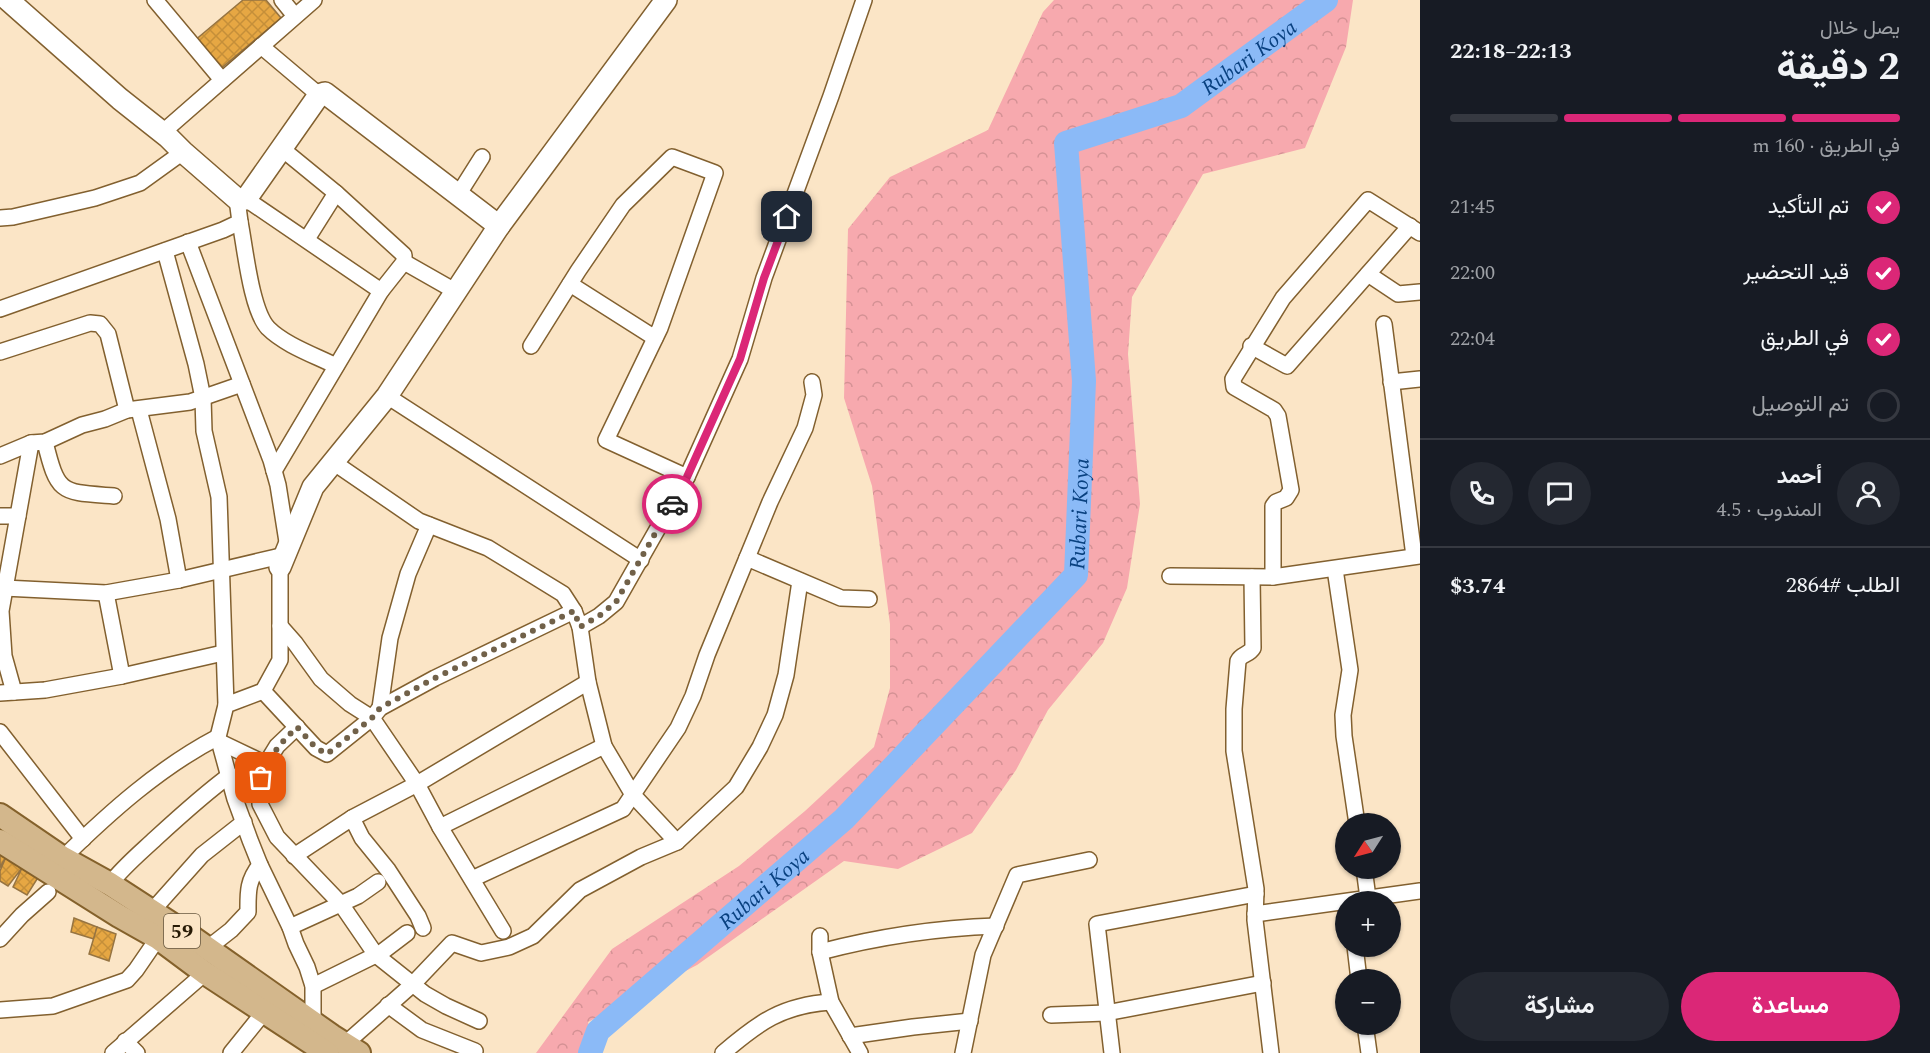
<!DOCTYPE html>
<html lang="ar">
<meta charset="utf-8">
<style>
:root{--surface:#171b24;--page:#242831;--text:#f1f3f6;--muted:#9ea1a6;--line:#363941;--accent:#db2777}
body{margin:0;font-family:Spectral,Vazirmatn,serif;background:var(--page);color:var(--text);direction:rtl;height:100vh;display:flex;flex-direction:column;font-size:22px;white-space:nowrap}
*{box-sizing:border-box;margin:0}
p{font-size:20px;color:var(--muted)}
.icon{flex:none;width:33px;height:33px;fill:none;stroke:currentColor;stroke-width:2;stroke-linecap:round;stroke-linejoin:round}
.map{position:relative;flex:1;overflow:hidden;direction:ltr}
.sheet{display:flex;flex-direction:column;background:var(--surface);width:510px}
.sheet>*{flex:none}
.needle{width:39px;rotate:234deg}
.buttons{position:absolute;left:1335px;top:813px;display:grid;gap:12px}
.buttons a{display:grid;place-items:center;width:66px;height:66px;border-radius:50%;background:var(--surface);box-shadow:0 2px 4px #0004;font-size:30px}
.pin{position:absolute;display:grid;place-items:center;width:51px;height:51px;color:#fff;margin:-26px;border-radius:12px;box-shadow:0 3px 9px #0006}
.courier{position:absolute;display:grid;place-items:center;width:60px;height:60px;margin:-30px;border:4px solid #db2777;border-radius:50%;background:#fff;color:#222;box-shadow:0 2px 8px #0007}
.overview em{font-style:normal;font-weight:700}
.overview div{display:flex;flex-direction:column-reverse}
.overview{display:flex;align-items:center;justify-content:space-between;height:102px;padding:0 30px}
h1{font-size:39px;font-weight:700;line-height:45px}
.bar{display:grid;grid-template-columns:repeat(4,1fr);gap:9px 6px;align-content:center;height:72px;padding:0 30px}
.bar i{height:8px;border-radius:4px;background:var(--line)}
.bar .on{background:var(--accent)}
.bar p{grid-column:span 4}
.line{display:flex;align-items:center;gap:15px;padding:0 30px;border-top:2px solid var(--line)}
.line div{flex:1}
.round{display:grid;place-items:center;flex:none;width:63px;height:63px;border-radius:32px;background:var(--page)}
ol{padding:0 30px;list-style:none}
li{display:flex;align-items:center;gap:18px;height:66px}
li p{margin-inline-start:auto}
li .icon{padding:6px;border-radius:50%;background:var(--accent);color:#fff;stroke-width:4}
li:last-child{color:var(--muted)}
li i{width:33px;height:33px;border:3px solid var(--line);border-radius:50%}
.primary-button{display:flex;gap:12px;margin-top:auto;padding:12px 30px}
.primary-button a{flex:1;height:69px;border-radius:36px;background:var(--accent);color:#fff;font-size:24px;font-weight:700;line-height:69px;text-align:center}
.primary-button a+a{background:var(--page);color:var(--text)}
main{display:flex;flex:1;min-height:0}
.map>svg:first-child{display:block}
</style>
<main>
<section class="sheet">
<div class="overview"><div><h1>2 دقيقة</h1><p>يصل خلال</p></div><em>22:13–22:18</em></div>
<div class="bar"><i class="on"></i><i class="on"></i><i class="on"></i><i></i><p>في الطريق · 160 m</p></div>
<ol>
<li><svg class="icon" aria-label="check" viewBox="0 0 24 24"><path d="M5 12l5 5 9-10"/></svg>تم التأكيد<p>21:45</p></li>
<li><svg class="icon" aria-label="check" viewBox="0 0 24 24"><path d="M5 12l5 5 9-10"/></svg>قيد التحضير<p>22:00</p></li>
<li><svg class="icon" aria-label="check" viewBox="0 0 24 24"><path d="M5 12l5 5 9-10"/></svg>في الطريق<p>22:04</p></li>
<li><i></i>تم التوصيل</li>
</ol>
<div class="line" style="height:108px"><a class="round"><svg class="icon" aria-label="person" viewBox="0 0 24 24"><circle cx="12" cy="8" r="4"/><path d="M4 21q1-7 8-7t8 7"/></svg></a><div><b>أحمد</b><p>المندوب · 4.5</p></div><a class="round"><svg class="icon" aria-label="chat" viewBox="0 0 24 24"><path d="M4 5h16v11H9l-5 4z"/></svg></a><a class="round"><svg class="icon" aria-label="phone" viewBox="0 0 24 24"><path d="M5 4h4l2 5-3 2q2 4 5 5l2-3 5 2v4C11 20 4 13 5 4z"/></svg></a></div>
<div class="line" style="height:78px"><div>الطلب #2864</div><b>$3.74</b></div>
<div class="primary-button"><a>مساعدة</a><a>مشاركة</a></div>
</section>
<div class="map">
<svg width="1420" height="1053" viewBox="0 0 1420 1053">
<defs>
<pattern id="forest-crowns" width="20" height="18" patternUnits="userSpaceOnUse" patternTransform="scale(1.5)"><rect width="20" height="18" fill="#f7a9ae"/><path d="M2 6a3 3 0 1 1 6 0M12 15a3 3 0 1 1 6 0" fill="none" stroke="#d49194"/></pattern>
<pattern id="building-cross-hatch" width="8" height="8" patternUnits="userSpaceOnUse" patternTransform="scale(1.5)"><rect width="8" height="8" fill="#e6a743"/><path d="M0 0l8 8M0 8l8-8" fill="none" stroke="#c58f39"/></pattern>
</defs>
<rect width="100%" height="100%" fill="#fbe5c6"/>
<polygon fill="url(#forest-crowns)" points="1054,0 1353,0 1346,47 1305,148 1203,174 1132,297 1128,354 1140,504 1127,588 1103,643 1048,710 1016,770 972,833 898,869 844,861 697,965 588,1022 596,1053 536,1053 612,949 739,866 805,811 874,747 890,688 890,624 872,486 844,398 848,229 890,177 988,130 1043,12"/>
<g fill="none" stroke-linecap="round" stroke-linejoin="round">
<path stroke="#8bbaf7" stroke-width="24" id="s1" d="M 590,1053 L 598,1031 L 844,819 L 1076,575 L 1084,381 L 1066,143 L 1181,106 L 1326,0"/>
</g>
<g fill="url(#building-cross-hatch)" stroke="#967442" stroke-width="1.5">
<polygon points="243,0 266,0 281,18 219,70 194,41"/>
<polygon points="0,850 39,876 27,895 13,887 22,868 8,886 0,881 0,871 6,857 0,867"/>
<polygon points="74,918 97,927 94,939 71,932"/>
<polygon points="97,927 116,934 109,961 89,954"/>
</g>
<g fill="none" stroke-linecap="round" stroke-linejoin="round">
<g stroke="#82602f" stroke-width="18">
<g id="street">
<polyline points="155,0 222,80"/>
<polyline points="282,0 295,16"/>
<polyline points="261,46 319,95"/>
<polyline points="163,132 314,0"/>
<polyline points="458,195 482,157"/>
<polyline points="246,199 381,291"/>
<polyline points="0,218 13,217 95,198 140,183 183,152"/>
<path d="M 240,222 C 245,247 251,310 268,328 C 285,345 314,355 336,366"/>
<polyline points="307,239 336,193"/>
<polyline points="188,242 271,460 278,485 288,548"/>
<polyline points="165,251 196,364 203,398 204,431 219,497 226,705"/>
<polyline points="404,262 455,291"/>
<polyline points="1368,274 1398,294 1420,292"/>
<polyline points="570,284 655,338"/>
<polyline points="0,309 223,230 240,222 237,199"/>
<polyline points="1384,324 1414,556"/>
<polyline points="531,346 578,271 623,205 672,157 715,173 660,328 606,440 687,477"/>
<polyline points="1251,346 1287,366 1410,226"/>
<polyline points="0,352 90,323 100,324 108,334 127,410"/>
<polyline points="1391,382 1420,379"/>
<polyline points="387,396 641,560"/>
<polyline points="139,410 168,519 179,580"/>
<path d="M 45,442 C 58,495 61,492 114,496"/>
<polyline points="0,456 31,443 45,442 82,425 105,419 127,410 190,402 242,384"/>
<polyline points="333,462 419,521 488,548 563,594 574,611 580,627 588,682 604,746 633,795 677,842"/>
<polyline points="274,471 381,291 404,262 404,255 336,193 281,148"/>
<polyline points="0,516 18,516"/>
<polyline points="747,558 841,598 869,599"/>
<polyline points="280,567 280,660 263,691 226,705 218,737 235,799 250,840 260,865 290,927 296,944 307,967 313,986 313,1023"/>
<polyline points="1335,569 1350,670 1343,715 1344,736 1357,824"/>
<polyline points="1170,576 1273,577 1420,556"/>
<path d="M 1252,577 L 1253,648 C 1249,655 1241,654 1238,661 L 1234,709 L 1234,751 L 1256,889 L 1255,920 L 1271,1053"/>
<polyline points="1273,577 1273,506 1276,502 1286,498 1291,490 1278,416 1274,410 1234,387 1233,379 1283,298 1368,200 1420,233"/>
<polyline points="4,588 106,593 179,580 285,555"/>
<polyline points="106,593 122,676"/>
<polyline points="280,626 295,643 321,679 350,704 372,718 417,784 440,827 503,931"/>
<polyline points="580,627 599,616 616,602 687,477 740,359 764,278 831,96 864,0"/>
<polyline points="263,691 316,748 327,754 372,718 380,708 435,678 574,611"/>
<polyline points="14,692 4,656 1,611 31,443"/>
<polyline points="0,693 45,690 122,676 223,653"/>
<polyline points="380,708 390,638 408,574 429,525"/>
<polyline points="0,732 83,839"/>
<polyline points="220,742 266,764 261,778 260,804 277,837 341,904 376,955 425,994 446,1006 479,1021"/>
<polyline points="266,764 277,746 297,727"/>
<polyline points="352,818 362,838 388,870 418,916 423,928"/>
<polyline points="440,827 604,746"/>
<polyline points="294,856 352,818 417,784 588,682"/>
<path d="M 63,858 C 110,812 159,768 218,737"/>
<polyline points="1364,868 1368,898"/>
<polyline points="472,879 623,809 663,750 678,728 693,696 707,655 770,502 805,428 814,395 812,382"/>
<path d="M 110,884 C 123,867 140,853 156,838 C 180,816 204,794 230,775"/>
<polyline points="152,911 202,855 244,822"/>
<polyline points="1255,914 1420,891"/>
<polyline points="290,927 358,896 378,882"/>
<polyline points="820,936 820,952 831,1002 860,1053"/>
<polyline points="0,939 22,915 48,892"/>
<polyline points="1355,946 1359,980"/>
<path d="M 208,948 L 231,930 L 248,912 C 248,893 247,881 260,865"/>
<path d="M 820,952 C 877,937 936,928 996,926"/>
<polyline points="313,986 382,952 407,933"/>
<polyline points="388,1005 422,1030 475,1051"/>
<polyline points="0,1010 53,1006 127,980 136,970 158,938"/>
<polyline points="1051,1015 1106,1013 1263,983"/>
<polyline points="1365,1024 1369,1053"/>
<polyline points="850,1036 913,1027 970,1021"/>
<polyline points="125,1041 137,1053"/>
<polyline points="345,1044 413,984 452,943 481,953 509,947 533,936 580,890 641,857 677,842 736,787 760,747 775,715 786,675 800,581"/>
<polyline points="113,1053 205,973"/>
<polyline points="231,1053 264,1012"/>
<path d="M 723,1053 C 758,1023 782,1005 831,1002"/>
<polyline points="963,1053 983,955 1017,875 1089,860"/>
<polyline points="1112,1053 1097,924 1256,894"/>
</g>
</g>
<g stroke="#82602f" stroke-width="24">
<g id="secondary">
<polyline points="8,0 120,99 168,137 183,152 237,199 246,199 319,95 325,93 499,226"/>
<polyline points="280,567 313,487 387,396 499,226 666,0"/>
</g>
</g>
<g stroke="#84612b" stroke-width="26">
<g id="primary">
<polyline points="0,815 63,858 110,884 190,936 332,1036 359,1053"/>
<polyline points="0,841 119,916 158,938 205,973 327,1053"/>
</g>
</g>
<use href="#street" stroke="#fff" stroke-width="15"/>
<use href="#secondary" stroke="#fff" stroke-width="21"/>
<use href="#primary" stroke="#d3b78c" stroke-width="22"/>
</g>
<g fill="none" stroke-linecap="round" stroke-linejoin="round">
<path stroke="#716149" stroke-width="6" stroke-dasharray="0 10.8" d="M 261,778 C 268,757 281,743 297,727 L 316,748 L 327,754 L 372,718 L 380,708 L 435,678 L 574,611 L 580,627 L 599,616 L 616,602 L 672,504"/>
<polyline stroke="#db2777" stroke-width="8" points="672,504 687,477 740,359 764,278 787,217"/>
</g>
<g text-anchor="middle" stroke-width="6" stroke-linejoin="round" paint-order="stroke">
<rect fill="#fbe5c6" stroke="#67573f" stroke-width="1.5" x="164" y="914" width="36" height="34" rx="4.5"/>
<g font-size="20" font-weight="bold" fill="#271a05">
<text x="182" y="938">59</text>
</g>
<g font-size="22" font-style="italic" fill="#094180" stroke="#fbe5c6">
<text dy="8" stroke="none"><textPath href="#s1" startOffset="1322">Rubari Koya</textPath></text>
<text dy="8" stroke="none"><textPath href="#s1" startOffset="746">Rubari Koya</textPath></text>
<text dy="8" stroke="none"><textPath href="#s1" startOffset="242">Rubari Koya</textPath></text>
</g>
</g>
</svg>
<div class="buttons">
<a><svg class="needle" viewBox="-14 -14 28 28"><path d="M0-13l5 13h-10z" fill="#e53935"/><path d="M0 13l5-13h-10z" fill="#9ea1a6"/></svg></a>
<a>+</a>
<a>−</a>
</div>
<div class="pin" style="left:261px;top:778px;background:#ea580c"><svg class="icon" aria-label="bag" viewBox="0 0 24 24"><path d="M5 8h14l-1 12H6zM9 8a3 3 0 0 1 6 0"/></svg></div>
<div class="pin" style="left:787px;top:217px;background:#1f2937"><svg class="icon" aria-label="home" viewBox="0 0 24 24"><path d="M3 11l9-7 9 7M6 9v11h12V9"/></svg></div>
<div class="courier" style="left:672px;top:504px"><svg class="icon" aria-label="car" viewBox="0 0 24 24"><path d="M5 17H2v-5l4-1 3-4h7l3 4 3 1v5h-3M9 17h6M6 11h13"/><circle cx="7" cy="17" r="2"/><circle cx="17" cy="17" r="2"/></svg></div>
</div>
</main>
